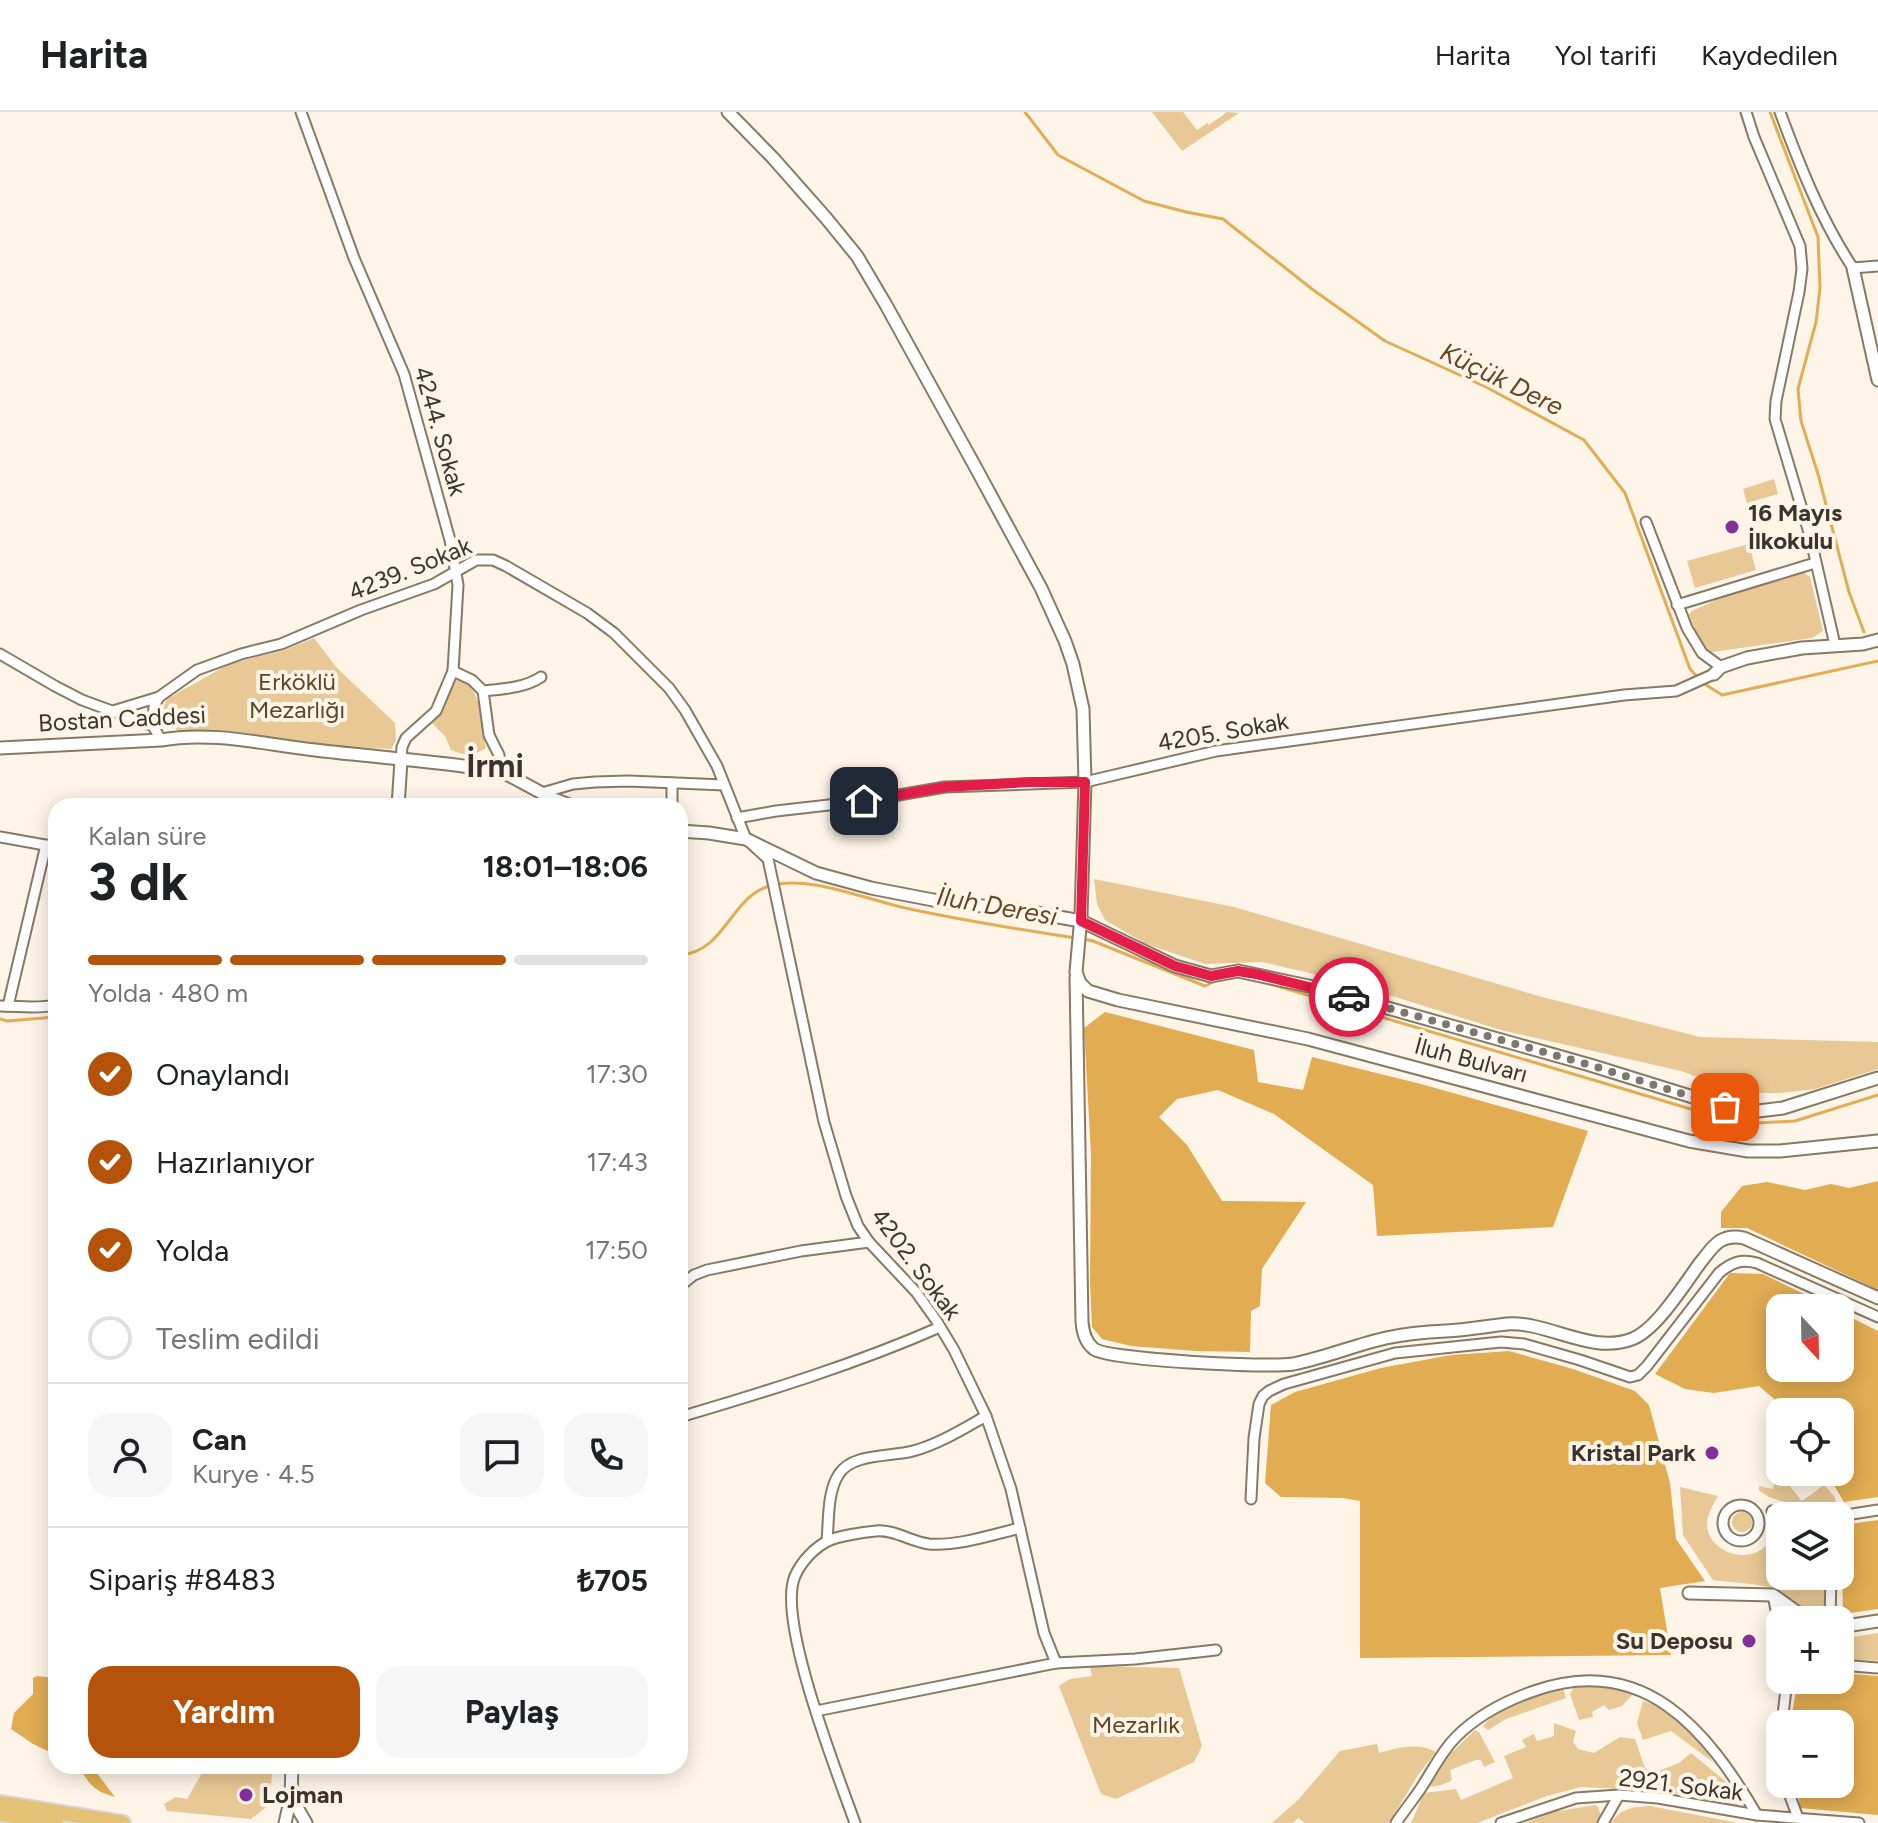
<!DOCTYPE html>
<html lang="tr">
<meta charset="utf-8">
<style>
:root{--surface:#fff;--page:#f6f6f6;--text:#202124;--muted:#757577;--line:#e0e0e0;--accent:#b45309}
body{margin:0;font-family:Figtree,sans-serif;background:var(--page);color:var(--text);height:100vh;display:flex;flex-direction:column;font-size:30px;white-space:nowrap}
*{box-sizing:border-box;margin:0}
p{font-size:26px;color:var(--muted)}
.icon{flex:none;width:44px;height:44px;fill:none;stroke:currentColor;stroke-width:2;stroke-linecap:round;stroke-linejoin:round}
.map{position:relative;flex:1;overflow:hidden}
.side{position:absolute;left:48px;top:686px;width:640px;height:976px;display:flex;flex-direction:column;background:var(--surface);border-radius:24px;box-shadow:0 4px 20px #0003}
.side>*{flex:none}
.needle{width:52px;rotate:158deg}
.buttons{position:absolute;left:1766px;top:1182px;display:grid;gap:16px}
.buttons a{display:grid;place-items:center;width:88px;height:88px;border-radius:16px;background:var(--surface);box-shadow:0 4px 20px #0003;font-size:40px}
.pin{position:absolute;display:grid;place-items:center;width:68px;height:68px;color:#fff;margin:-34px;border-radius:16px;box-shadow:0 4px 12px #0006}
.courier{position:absolute;display:grid;place-items:center;width:80px;height:80px;margin:-40px;border:6px solid #e11d48;border-radius:50%;background:#fff;color:#222;box-shadow:0 2px 10px #0007}
.headline em{font-style:normal;font-weight:700}
.headline div{display:flex;flex-direction:column-reverse}
.headline{display:flex;align-items:center;justify-content:space-between;height:136px;padding:0 40px}
h1{font-size:52px;font-weight:700;line-height:60px}
.bar{display:grid;grid-template-columns:repeat(4,1fr);gap:12px 8px;align-content:center;height:96px;padding:0 40px}
.bar i{height:10px;border-radius:6px;background:var(--line)}
.bar .selected{background:var(--accent)}
.bar p{grid-column:span 4}
.line{display:flex;align-items:center;gap:20px;padding:0 40px;border-top:2px solid var(--line)}
.line div{flex:1}
.round{display:grid;place-items:center;flex:none;width:84px;height:84px;border-radius:24px;background:var(--page)}
ol{padding:0 40px;list-style:none}
li{display:flex;align-items:center;gap:24px;height:88px}
li p{margin-inline-start:auto}
li .icon{padding:8px;border-radius:50%;background:var(--accent);color:#fff;stroke-width:4}
li:last-child{color:var(--muted)}
li i{width:44px;height:44px;border:4px solid var(--line);border-radius:50%}
.cta{display:flex;gap:16px;margin-top:auto;padding:16px 40px}
.cta a{flex:1;height:92px;border-radius:24px;background:var(--accent);color:#fff;font-size:32px;font-weight:700;line-height:92px;text-align:center}
.cta a+a{background:var(--page);color:var(--text)}
header{display:flex;align-items:center;gap:48px;box-sizing:border-box;height:112px;padding:0 40px;background:var(--surface);border-bottom:2px solid var(--line)}
header strong{font-size:38px}
nav{display:flex;gap:44px;margin-inline-start:auto;font-size:28px}
.map>svg:first-child{display:block}
</style>
<header>
<strong>Harita</strong>
<nav><a>Harita</a><a>Yol tarifi</a><a>Kaydedilen</a></nav>
</header>
<div class="map">
<svg width="1878" height="1711" viewBox="0 0 1878 1711">
<rect width="100%" height="100%" fill="#fef4e7"/>
<g fill="#e8c895">
<polygon points="1152,0 1183,0 1197,18 1207,11 1209,13 1227,0 1239,1 1182,39"/>
<polygon points="1774,367 1778,382 1747,391 1743,377"/>
<polygon points="1749,432 1756,458 1695,476 1687,449"/>
<polygon points="1803,460 1810,465 1823,519 1812,526 1712,540 1702,533 1689,503 1692,499 1727,483"/>
<polygon points="314,526 337,556 395,611 396,628 391,637 283,631 221,619 178,619 160,603 167,587 229,552 282,539"/>
<path d="M 463,567 C 482,581 482,613 486,636 C 474,644 464,644 451,638 L 445,624 L 432,611 L 444,594 L 452,574 L 457,568 Z"/>
<polygon points="1094,767 1234,795 1542,885 1700,925 1878,930 1878,957 1815,977 1781,981 1742,981 1681,959 1501,918 1344,869 1262,850 1205,852 1146,832 1105,808 1097,792"/>
<path d="M 1776,1365 L 1787,1365 L 1788,1372 L 1802,1389 L 1824,1373 L 1835,1385 L 1836,1391 C 1814,1394 1776,1394 1759,1378 L 1759,1374 L 1773,1377 Z"/>
<path d="M 1680,1375 L 1718,1384 C 1713,1393 1706,1404 1707,1415 C 1710,1437 1738,1449 1757,1440 C 1763,1437 1768,1432 1773,1428 L 1775,1410 L 1780,1411 L 1780,1464 L 1823,1464 L 1825,1503 C 1805,1505 1792,1488 1776,1478 C 1767,1472 1727,1470 1713,1468 L 1683,1423 Z"/>
<circle cx="1742" cy="1410" r="10"/>
<polygon points="1878,1521 1878,1549 1840,1547 1840,1527"/>
<polygon points="1090,1554 1179,1556 1202,1634 1194,1650 1116,1687 1101,1682 1059,1574 1070,1567 1092,1564"/>
<polygon points="1589,1573 1608,1575 1633,1582 1622,1594 1609,1598 1604,1593 1592,1600 1593,1605 1579,1608 1570,1582 1574,1575"/>
<path d="M 1563,1575 L 1566,1586 L 1506,1607 L 1488,1618 L 1483,1614 C 1502,1591 1536,1584 1563,1575 Z"/>
<path d="M 1643,1589 C 1674,1598 1696,1624 1713,1650 L 1671,1619 L 1643,1628 L 1637,1611 Z"/>
<polygon points="1554,1611 1576,1619 1573,1630 1578,1637 1594,1641 1620,1625 1635,1627 1645,1656 1656,1660 1679,1651 1691,1641 1735,1677 1739,1687 1737,1694 1687,1683 1645,1678 1581,1675 1547,1684 1477,1711 1411,1711 1424,1681 1456,1677 1461,1688 1513,1666 1504,1644 1526,1635 1522,1628 1534,1622 1537,1629 1554,1624"/>
<path d="M 1475,1618 L 1479,1620 L 1495,1650 L 1484,1655 L 1481,1648 L 1476,1648 L 1450,1658 L 1452,1668 C 1445,1672 1435,1676 1427,1674 L 1441,1651 Z"/>
<path d="M 1377,1632 L 1379,1641 C 1398,1636 1418,1630 1436,1640 L 1418,1663 L 1389,1711 L 1305,1711 L 1298,1706 L 1293,1711 L 1272,1711 L 1299,1687 L 1340,1639 Z"/>
<polygon points="206,1654 273,1654 269,1693 251,1707 167,1699 164,1692 176,1685 187,1687"/>
<polygon points="1595,1693 1598,1695 1601,1703 1597,1711 1525,1711 1553,1700"/>
<path d="M 1650,1694 L 1738,1711 L 1611,1711 C 1621,1696 1633,1695 1650,1694 Z"/>
</g>
<g fill="#e1ac52">
<polygon points="1105,900 1254,938 1258,970 1303,978 1312,945 1421,972 1588,1019 1553,1115 1377,1124 1373,1073 1274,1002 1218,978 1177,987 1159,1005 1187,1033 1222,1089 1306,1090 1262,1157 1260,1194 1251,1199 1250,1240 1196,1239 1131,1234 1102,1227 1092,1215 1090,1172 1091,1042 1084,916"/>
<polygon points="1878,1069 1878,1178 1747,1116 1721,1116 1721,1100 1742,1074 1767,1070 1805,1078 1831,1072 1849,1076"/>
<polygon points="1730,1161 1763,1162 1833,1196 1780,1196 1780,1256 1840,1256 1840,1200 1878,1219 1878,1385 1844,1390 1826,1360 1840,1360 1840,1300 1780,1300 1780,1318 1778,1316 1779,1291 1759,1274 1714,1281 1685,1277 1655,1262"/>
<polygon points="1509,1239 1573,1257 1635,1279 1649,1293 1670,1371 1676,1427 1705,1469 1660,1476 1671,1543 1360,1546 1360,1389 1343,1386 1281,1385 1265,1371 1271,1293 1295,1280 1381,1256 1451,1243"/>
<polygon points="1878,1408 1878,1497 1843,1502 1841,1422 1849,1412"/>
<polygon points="1840,1561 1878,1564 1878,1703 1800,1696 1797,1672 1840,1672 1840,1612 1790,1612 1798,1568 1840,1568"/>
<polygon points="37,1564 56,1566 56,1643 33,1632 11,1617 14,1601 33,1582 33,1566"/>
<path d="M 79,1654 L 95,1654 L 96,1660 L 115,1685 C 94,1679 89,1673 79,1654 Z"/>
</g>
<g fill="none" stroke-linecap="round" stroke-linejoin="round">
<g stroke="#e2ad54" stroke-width="3">
<polyline points="1025,0 1058,43 1144,89 1186,100 1223,107 1312,177 1385,229 1486,275 1584,328 1625,381 1690,557 1703,571 1722,583 1878,549"/>
<polyline points="1770,0 1818,125 1820,176 1816,210 1798,277 1801,309 1818,362 1849,480 1864,520"/>
<polyline points="1083,827 1093,829 1205,874 1217,868"/>
<path d="M 680,843 C 725,840 730,786 769,774 C 808,763 862,786 901,795 C 958,808 1017,817 1075,826"/>
<polyline points="1260,869 1711,1003 1757,1011 1795,1009 1878,983"/>
<polyline points="0,907 7,909 56,905"/>
</g>
<g stroke="#877a65" stroke-width="13">
<g id="minor">
<polyline points="301,0 354,146 404,262 450,428 458,473 453,559 436,599 406,626 402,635 401,649"/>
<polyline points="1746,0 1754,25 1800,134 1802,157 1799,180 1776,289 1775,307 1810,424 1835,533"/>
<path d="M 1780,0 C 1800,54 1821,108 1853,156 L 1878,154"/>
<polyline points="1646,410 1687,516 1702,541 1721,555"/>
<polyline points="1677,493 1815,451"/>
<polyline points="0,542 55,574 82,588 153,614 161,628"/>
<polyline points="453,559 472,568 483,579 489,623 499,643 501,659"/>
<path d="M 483,579 C 502,577 525,576 541,565"/>
<polyline points="113,599 159,585 197,558 241,542 281,532 361,498 434,472 476,448 493,448 506,454 587,501 614,521 669,576 685,598 717,654 746,727 768,747 824,1010 846,1084 858,1114 869,1130 916,1180 936,1208 954,1238 986,1304 1011,1377 1044,1521 1056,1551"/>
<polyline points="153,614 154,594 159,585"/>
<polyline points="672,671 672,694"/>
<polyline points="542,681 573,672 595,670 629,669 724,673"/>
<polyline points="737,706 776,699 864,689 945,675 1085,670 1216,639 1624,583 1676,579 1714,562"/>
<polyline points="0,725 56,735"/>
<path d="M 0,894 C 19,894 37,897 56,893"/>
<polyline points="8,894 46,733"/>
<polyline points="680,1174 694,1163 707,1158 801,1139 869,1130"/>
<path d="M 680,1305 C 768,1279 856,1252 940,1215"/>
<path d="M 1251,1387 L 1254,1326 L 1259,1292 L 1263,1284 L 1269,1279 L 1284,1272 L 1395,1241 L 1501,1230 L 1524,1232 L 1580,1248 L 1630,1265 L 1638,1263 L 1647,1254 L 1719,1161 C 1732,1150 1741,1147 1757,1151 L 1878,1205"/>
<circle cx="1741" cy="1411" r="18"/>
<polyline points="1772,1399 1820,1404"/>
<polyline points="1840,1404 1878,1398"/>
<path d="M 827,1429 C 829,1408 827,1380 839,1362 C 852,1341 891,1345 913,1339 C 939,1332 963,1317 986,1304"/>
<polyline points="1773,1483 1780,1518"/>
<polyline points="1830,1508 1831,1464"/>
<polyline points="1840,1553 1878,1556"/>
<polyline points="816,1599 1056,1551 1135,1547 1216,1538"/>
<polyline points="1782,1612 1787,1568"/>
<polyline points="1788,1672 1790,1684 1798,1706"/>
<path d="M 855,1711 C 838,1663 776,1507 795,1464 C 801,1450 815,1435 828,1429 C 837,1424 865,1420 876,1419 C 893,1417 912,1430 929,1432 C 959,1434 991,1423 1020,1416"/>
<path d="M 1396,1711 C 1404,1699 1413,1688 1421,1676 C 1433,1658 1441,1640 1456,1625 C 1478,1603 1505,1589 1534,1579 C 1644,1540 1707,1618 1757,1703"/>
<polyline points="1501,1711 1576,1686 1619,1683 1658,1686 1757,1703 1859,1711"/>
<polyline points="1603,1711 1619,1683"/>
</g>
</g>
<g stroke="#877a65" stroke-width="15">
<g id="tertiary">
<polyline points="728,0 773,46 826,106 857,144 886,193 977,358 1041,476 1065,529 1073,552 1083,597 1085,670 1081,804 1076,860 1080,871 1088,879 1118,888 1308,927 1689,1029 1748,1039 1780,1039 1878,1029"/>
<polyline points="1853,156 1878,268"/>
<polyline points="1714,562 1721,555 1747,546 1802,536 1863,532 1878,528"/>
<path d="M 0,636 L 161,628 C 213,619 262,632 315,638 C 374,645 434,649 494,658 L 501,659 L 551,686 L 572,694"/>
<polyline points="398,694 401,649"/>
<polyline points="680,719 709,721 746,727 816,761 871,776 933,788 1031,800 1081,809 1175,854 1211,864 1238,859 1313,875 1590,953 1725,995 1758,999 1783,996 1878,966"/>
<path d="M 1076,865 L 1082,1210 C 1083,1220 1085,1230 1094,1237 C 1109,1248 1269,1256 1293,1252 C 1324,1246 1355,1233 1386,1226 C 1409,1221 1424,1220 1446,1219 C 1467,1218 1487,1214 1507,1212 C 1548,1209 1591,1243 1632,1227 C 1656,1218 1684,1173 1700,1151 C 1706,1144 1712,1134 1720,1129 C 1728,1124 1735,1124 1744,1126 L 1878,1186"/>
<polyline points="1689,1481 1773,1483 1808,1508"/>
<polyline points="1840,1515 1878,1509"/>
<polyline points="291,1685 292,1654"/>
<polyline points="285,1711 291,1685 306,1711"/>
</g>
</g>
<g stroke="#d8d6d5" stroke-width="18">
<g id="primary">
<polyline points="0,1691 123,1711"/>
<polyline points="0,1702 56,1711"/>
</g>
</g>
<use href="#minor" stroke="#fff" stroke-width="9"/>
<use href="#tertiary" stroke="#fff" stroke-width="11"/>
<use href="#primary" stroke="#e5c175" stroke-width="14"/>
</g>
<g fill="none" stroke-linecap="round" stroke-linejoin="round">
<polyline stroke="#7f776d" stroke-width="8" stroke-dasharray="0 14.4" points="1349,885 1590,953 1725,995"/>
<polyline stroke="#e11d48" stroke-width="10" points="864,689 945,675 1030,670 1085,670 1081,809 1175,854 1211,864 1238,859 1256,862 1349,885"/>
</g>
<g fill="#852f9d" stroke="#fef4e7" stroke-width="3">
<circle cx="1732" cy="415" r="8"/>
<circle cx="1712" cy="1341" r="8"/>
<circle cx="1749" cy="1529" r="8"/>
<circle cx="246" cy="1683" r="8"/>
</g>
<g text-anchor="middle" stroke-width="8" stroke-linejoin="round" paint-order="stroke">
<g font-size="24" fill="#3a342b" stroke="#fef4e7">
<text transform="translate(440 319) rotate(74)" y="8">4244. Sokak</text>
<text transform="translate(410 457) rotate(-22)" y="8">4239. Sokak</text>
<text transform="translate(122 607) rotate(-3)" y="8">Bostan Caddesi</text>
<text transform="translate(1223 620) rotate(-10)" y="8">4205. Sokak</text>
<text transform="translate(1471 948) rotate(15)" y="8">İluh Bulvarı</text>
<text transform="translate(916 1152) rotate(53)" y="8">4202. Sokak</text>
<text transform="translate(1681 1673) rotate(7)" y="8">2921. Sokak</text>
</g>
<g font-size="24" font-weight="bold" fill="#3a342b" stroke="#fef4e7" text-anchor="start">
<text x="1748" y="409">16 Mayıs<tspan x="1748" dy="28">İlkokulu</tspan></text>
<text x="1696" y="1349" text-anchor="end">Kristal Park</text>
<text x="1733" y="1537" text-anchor="end">Su Deposu</text>
<text x="262" y="1691">Lojman</text>
</g>
<g font-size="24" fill="#5c4621" stroke="#fef4e7">
<text x="297" y="578">Erköklü<tspan x="297" dy="28">Mezarlığı</tspan></text>
<text x="1136" y="1621">Mezarlık</text>
</g>
<g font-size="26" font-style="italic" fill="#5f4823" stroke="#fef4e7">
<text transform="translate(1502 267) rotate(26)" y="9">Küçük Dere</text>
<text transform="translate(997 794) rotate(10)" y="9">İluh Deresi</text>
</g>
<g font-size="32" font-weight="bold" fill="#3a342b" stroke="#fef4e7">
<text x="495" y="665">İrmi</text>
</g>
</g>
</svg>
<div class="buttons">
<a><svg class="needle" viewBox="-14 -14 28 28"><path d="M0-13l5 13h-10z" fill="#e53935"/><path d="M0 13l5-13h-10z" fill="#757577"/></svg></a>
<a><svg class="icon" aria-label="locate" viewBox="0 0 24 24"><circle cx="12" cy="12" r="6"/><path d="M12 2v4M12 18v4M2 12h4M18 12h4"/></svg></a>
<a><svg class="icon" aria-label="layers" viewBox="0 0 24 24"><path d="M12 4l9 5-9 5-9-5zM3 14l9 5 9-5"/></svg></a>
<a>+</a>
<a>−</a>
</div>
<div class="pin" style="left:1725px;top:995px;background:#ea580c"><svg class="icon" aria-label="bag" viewBox="0 0 24 24"><path d="M5 8h14l-1 12H6zM9 8a3 3 0 0 1 6 0"/></svg></div>
<div class="pin" style="left:864px;top:689px;background:#1f2937"><svg class="icon" aria-label="home" viewBox="0 0 24 24"><path d="M3 11l9-7 9 7M6 9v11h12V9"/></svg></div>
<div class="courier" style="left:1349px;top:885px"><svg class="icon" aria-label="car" viewBox="0 0 24 24"><path d="M5 17H2v-5l4-1 3-4h7l3 4 3 1v5h-3M9 17h6M6 11h13"/><circle cx="7" cy="17" r="2"/><circle cx="17" cy="17" r="2"/></svg></div>
<section class="side">
<div class="headline"><div><h1>3 dk</h1><p>Kalan süre</p></div><em>18:01–18:06</em></div>
<div class="bar"><i class="selected"></i><i class="selected"></i><i class="selected"></i><i></i><p>Yolda · 480 m</p></div>
<ol>
<li><svg class="icon" aria-label="check" viewBox="0 0 24 24"><path d="M5 12l5 5 9-10"/></svg>Onaylandı<p>17:30</p></li>
<li><svg class="icon" aria-label="check" viewBox="0 0 24 24"><path d="M5 12l5 5 9-10"/></svg>Hazırlanıyor<p>17:43</p></li>
<li><svg class="icon" aria-label="check" viewBox="0 0 24 24"><path d="M5 12l5 5 9-10"/></svg>Yolda<p>17:50</p></li>
<li><i></i>Teslim edildi</li>
</ol>
<div class="line" style="height:144px"><a class="round"><svg class="icon" aria-label="person" viewBox="0 0 24 24"><circle cx="12" cy="8" r="4"/><path d="M4 21q1-7 8-7t8 7"/></svg></a><div><b>Can</b><p>Kurye · 4.5</p></div><a class="round"><svg class="icon" aria-label="chat" viewBox="0 0 24 24"><path d="M4 5h16v11H9l-5 4z"/></svg></a><a class="round"><svg class="icon" aria-label="phone" viewBox="0 0 24 24"><path d="M5 4h4l2 5-3 2q2 4 5 5l2-3 5 2v4C11 20 4 13 5 4z"/></svg></a></div>
<div class="line" style="height:104px"><div>Sipariş #8483</div><b>₺705</b></div>
<div class="cta"><a>Yardım</a><a>Paylaş</a></div>
</section>
</div>
